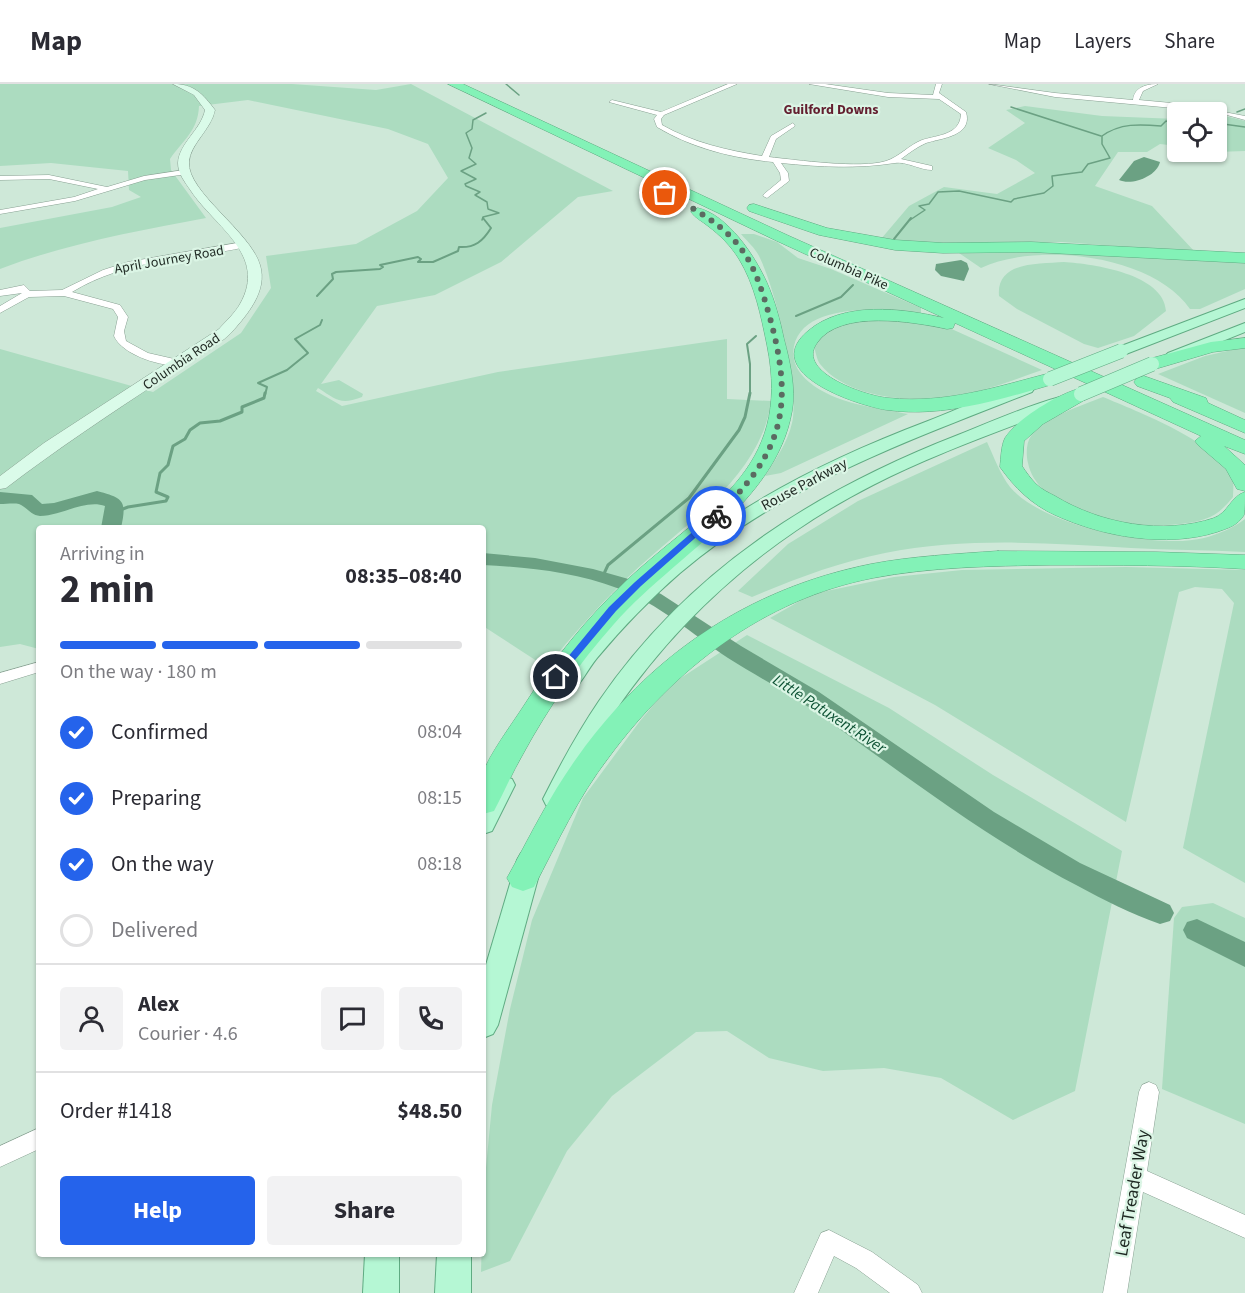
<!DOCTYPE html>
<meta charset="utf-8">
<style>
:root{--surface:#fff;--page:#f2f2f3;--text:#2b2b33;--muted:#7c7c81;--line:#e1e1e2;--accent:#2563eb}
body{margin:0;font-family:"Source Sans 3",sans-serif;background:var(--page);color:var(--text);height:100vh;display:flex;flex-direction:column;font-size:22px;white-space:nowrap}
*{box-sizing:border-box;margin:0}
p{font-size:20px;color:var(--muted)}
.icon{flex:none;width:33px;height:33px;fill:none;stroke:currentColor;stroke-width:2;stroke-linecap:round;stroke-linejoin:round}
.map{position:relative;flex:1;overflow:hidden}
.sheet{position:absolute;left:36px;top:441px;width:450px;height:732px;display:flex;flex-direction:column;background:var(--surface);border-radius:6px;box-shadow:0 2px 4px #0004}
.sheet>*{flex:none}
.tools{position:absolute;left:1167px;top:18px;display:grid;gap:12px}
.tools a{display:grid;place-items:center;width:60px;height:60px;border-radius:6px;background:var(--surface);box-shadow:0 2px 4px #0004;font-size:30px}
.pin{position:absolute;display:grid;place-items:center;width:51px;height:51px;color:#fff;margin:-26px;border:3px solid #fff;border-radius:50%;box-shadow:0 2px 6px #0007}
.courier{position:absolute;display:grid;place-items:center;width:60px;height:60px;margin:-30px;border:4px solid #2563eb;border-radius:50%;background:#fff;color:#222;box-shadow:0 2px 8px #0007}
.overview em{font-style:normal;font-weight:700}
.overview div{display:flex;flex-direction:column-reverse}
.overview{display:flex;align-items:center;justify-content:space-between;height:102px;padding:0 24px}
h1{font-size:39px;font-weight:700;line-height:45px}
.bar{display:grid;grid-template-columns:repeat(4,1fr);gap:9px 6px;align-content:center;height:72px;padding:0 24px}
.bar i{height:8px;border-radius:4px;background:var(--line)}
.bar .selected{background:var(--accent)}
.bar p{grid-column:span 4}
.line{display:flex;align-items:center;gap:15px;padding:0 24px;border-top:2px solid var(--line)}
.line div{flex:1}
.round{display:grid;place-items:center;flex:none;width:63px;height:63px;border-radius:6px;background:var(--page)}
ol{padding:0 24px;list-style:none}
li{display:flex;align-items:center;gap:18px;height:66px}
li p{margin-inline-start:auto}
li .icon{padding:6px;border-radius:50%;background:var(--accent);color:#fff;stroke-width:4}
li:last-child{color:var(--muted)}
li i{width:33px;height:33px;border:3px solid var(--line);border-radius:50%}
.action{display:flex;gap:12px;margin-top:auto;padding:12px 24px}
.action a{flex:1;height:69px;border-radius:6px;background:var(--accent);color:#fff;font-size:24px;font-weight:700;line-height:69px;text-align:center}
.action a+a{background:var(--page);color:var(--text)}
header{display:flex;align-items:center;gap:36px;box-sizing:border-box;height:84px;padding:0 30px;background:var(--surface);border-bottom:2px solid var(--line)}
header strong{font-size:28px}
nav{display:flex;gap:33px;margin-inline-start:auto;font-size:21px}
.map>svg:first-child{display:block}
</style>
<header>
<strong>Map</strong>
<nav><a>Map</a><a>Layers</a><a>Share</a></nav>
</header>
<div class="map">
<svg width="1245" height="1209" viewBox="0 0 1245 1209">
<rect width="100%" height="100%" fill="#cee8d8"/>
<g fill="#acdcc0">
<path d="M 0,0 L 292,0 L 376,6 L 411,0 L 613,107 L 578,113 L 501,178 L 435,211 L 377,222 L 321,300 L 339,296 L 363,310 L 362,313 C 340,321 337,316 318,304 L 316,307 L 342,322 L 498,288 L 727,255 L 727,315 L 772,317 C 769,327 767,339 763,348 C 739,405 684,442 640,482 C 606,513 576,548 546,583 L 483,542 L 483,444 L 39,444 L 39,565 L 20,560 L 0,563 L 0,265 L 153,308 L 241,249 L 271,204 L 266,172 L 356,160 L 417,127 L 448,94 L 428,60 L 388,45 L 248,16 L 199,22 C 198,47 183,56 170,75 L 171,86 L 206,134 C 137,147 65,160 0,185 L 0,144 L 112,123 L 141,113 L 129,106 L 128,87 L 51,79 L 0,82 Z"/>
<polygon points="1025,22 1102,32 1177,35 1177,62 1160,60 1147,68 1118,68 1095,102 1152,122 1195,168 1062,158 926,159 881,155 909,122 944,103 997,110 1035,89 1016,76 988,64 1025,39 1006,26"/>
<polygon points="1217,30 1245,37 1245,67 1216,68 1214,68 1216,68"/>
<path d="M 741,150 L 754,150 L 777,158 L 798,174 L 831,185 L 921,224 L 921,229 C 887,225 804,217 794,262 C 791,277 798,289 809,298 C 835,320 877,324 908,330 L 781,389 L 765,392 C 775,376 788,358 792,339 C 800,305 775,203 759,172 C 755,164 747,157 741,150 Z"/>
<path d="M 1008,165 L 1245,177 L 1245,205 L 1200,225 L 1190,225 C 1154,171 1037,157 981,184 L 956,167 Z"/>
<path d="M 1064,178 C 1094,180 1164,190 1166,227 L 1134,252 L 1098,264 L 1084,260 L 1017,225 L 999,212 C 996,177 1039,180 1064,178 Z"/>
<path d="M 885,235 L 945,242 L 1042,286 C 1011,297 978,310 945,314 C 906,318 846,313 820,280 C 817,276 816,269 814,263 C 828,238 859,238 885,235 Z"/>
<polygon points="1245,263 1245,329 1158,290 1205,272"/>
<path d="M 1103,313 C 1136,327 1221,359 1233,395 C 1234,400 1233,408 1233,413 C 1225,423 1217,431 1205,435 C 1158,451 1040,437 1028,379 C 1026,371 1026,359 1031,352 C 1043,334 1083,321 1103,313 Z"/>
<path d="M 987,358 C 994,373 1000,390 1010,403 C 1042,442 1157,466 1204,454 C 1219,450 1233,444 1245,435 L 1245,468 C 1207,466 1169,466 1131,464 C 1050,459 965,453 885,469 C 839,478 795,495 752,513 L 738,507 L 788,460 L 858,417 Z"/>
<polygon points="1126,483 1245,486 1245,799 1183,764 1234,519 1222,505 1195,503 1179,508 1126,738 935,621 770,534 812,510 894,493 962,486"/>
<polygon points="747,551 889,624 993,691 1122,767 1075,1007 1013,1036 941,994 884,984 823,987 769,974 727,947 696,948 612,1012 567,1067 510,1177 481,1188 483,1115 492,1021 510,925 532,836 583,714 640,637 670,601"/>
<polygon points="1213,819 1245,834 1245,1040 1162,1005 1174,834 1182,823"/>
</g>
<g fill="#6ba183">
<path d="M 1144,73 L 1160,78 C 1157,92 1132,102 1119,96 L 1134,77 Z"/>
<polygon points="961,176 967,179 969,185 964,197 941,192 935,186 936,180"/>
</g>
<g fill="none" stroke-linecap="round" stroke-linejoin="round">
<g stroke="#6ba183" stroke-width="1.5">
<polyline points="506,0 519,11"/>
<polyline points="1011,23 1101,52"/>
<polyline points="1237,28 1245,25"/>
<polyline points="1216,34 1224,32"/>
<polyline points="1216,39 1245,43"/>
<polyline points="482,136 483,133 499,129 488,125 487,118 475,111 480,108 466,102 465,100 476,95 461,87 476,80 469,74 472,64 466,49 472,45 473,36 486,29"/>
<path d="M 910,136 L 925,126 L 919,122 L 929,120 L 938,108 L 959,107 L 1011,118 L 1014,115 L 1044,109 L 1053,102 L 1052,92 L 1082,88 L 1088,80 L 1110,74 L 1102,60 L 1102,52 C 1120,39 1140,40 1161,42 L 1166,37 L 1178,41"/>
</g>
<g stroke="#6ba183" stroke-width="2">
<polyline points="894,155 911,134"/>
<path d="M 317,212 L 333,195 L 332,190 L 336,188 L 380,185 L 383,183 L 380,181 L 418,173 L 421,175 L 418,178 L 433,178 L 458,167 L 459,163 C 475,164 483,157 491,144 L 483,134"/>
<polyline points="796,232 841,213 853,201"/>
<polyline points="265,311 267,303 258,299 287,286 308,269 295,255 320,241 322,236"/>
<polyline points="750,311 750,280 747,260 756,252"/>
</g>
<g stroke="#6ba183" stroke-width="3">
<polyline points="115,428 128,423 166,417 168,413 156,408 160,389 168,381 173,362 185,355 190,346 200,339 220,337 242,328 242,323 264,314 265,309"/>
<polyline points="602,494 608,481 689,414 739,346 745,333 750,309"/>
</g>
<g fill="#6ba183" fill-rule="evenodd">
<path d="M 97,407 C 124,414 127,417 121,444 L 101,444 L 105,422 C 85,415 61,432 40,432 C 30,431 27,423 19,420 C 14,419 6,420 0,420 L 0,408 L 32,411 L 42,420 L 54,419 Z"/>
<path d="M 483,469 L 535,474 L 593,485 L 632,496 L 661,510 L 741,562 L 819,608 L 994,728 L 1080,779 L 1170,821 L 1174,829 L 1170,837 L 1160,840 C 1131,830 1104,816 1078,802 C 984,753 900,687 813,626 C 786,607 756,592 728,574 C 692,550 658,519 617,504 C 575,488 527,483 483,481 Z"/>
<polygon points="1197,835 1245,858 1245,883 1187,854 1183,846 1187,838"/>
</g>
<g stroke="#88a092" stroke-width="1">
<g id="street">
<path d="M 728,0 L 737,0 L 664,31 L 661,35 L 662,41 C 694,59 726,66 762,72 L 771,52 L 793,39 L 795,42 L 776,55 L 769,73 C 797,76 861,85 886,77 C 899,73 909,61 922,56 C 938,51 960,51 961,30 L 939,15 L 888,13 L 809,0 L 825,0 L 888,9 L 933,11 L 936,0 L 942,0 L 939,9 L 966,28 C 973,52 942,54 926,59 C 917,63 909,69 901,75 L 932,82 L 932,86 C 920,86 906,77 895,79 C 856,85 821,83 781,79 L 788,89 L 789,97 L 767,114 L 763,112 L 764,110 L 781,96 L 780,89 L 773,78 C 732,74 692,64 657,43 L 654,35 L 657,31 L 609,18 L 612,16 L 661,28 Z"/>
<path d="M 989,0 L 1055,9 L 1133,16 C 1134,3 1147,0 1158,0 L 1143,7 L 1139,16 L 1182,20 L 1245,32 L 1245,36 L 1216,28 L 1055,13 Z"/>
<polygon points="184,86 188,88 187,90 145,96 75,117 0,130 0,126 74,113 98,105 49,95 0,96 0,92 49,91 107,103 144,92"/>
<path d="M 243,158 L 247,161 L 246,163 C 186,176 126,175 72,208 L 120,221 L 128,233 L 124,247 L 126,257 L 148,269 L 183,277 L 183,281 C 163,284 122,271 114,252 L 118,233 L 113,225 L 64,212 L 29,213 L 0,229 L 0,222 L 22,209 L 0,212 L 0,206 L 24,201 L 30,207 L 62,206 L 103,186 L 128,178 Z"/>
<polygon points="39,578 39,588 0,600 0,589"/>
<polygon points="1149,998 1156,1001 1159,1008 1147,1087 1245,1131 1245,1154 1143,1108 1127,1209 1103,1209 1139,1008 1142,1001"/>
<polygon points="39,1044 39,1065 0,1083 0,1062"/>
<polygon points="829,1146 872,1168 918,1201 922,1209 890,1209 856,1184 834,1172 818,1209 794,1209 821,1149"/>
</g>
</g>
<g stroke="#88a092" stroke-width="1">
<path id="secondary" d="M 173,0 C 194,0 203,10 215,26 C 211,46 190,60 189,78 C 187,108 250,147 260,181 C 268,207 247,231 231,249 C 216,264 182,282 163,295 C 110,330 57,365 6,404 L 0,405 L 0,392 L 44,359 L 219,245 C 226,237 235,229 240,220 C 268,171 215,143 191,107 C 185,98 178,90 178,79 C 179,59 201,46 205,26 L 194,11 Z"/>
</g>
<g stroke="#5fab82" stroke-width="2">
<g id="primary">
<polygon points="1245,215 1245,224 1126,270 1116,270 1113,267 1116,264"/>
<polygon points="1245,239 1245,248 1178,275 1173,277 1165,272 1168,269"/>
<path d="M 1026,300 L 1034,305 L 1032,308 C 908,357 783,401 680,489 C 650,515 623,543 597,574 C 588,585 581,600 570,610 C 565,615 559,613 553,611 L 550,606 L 553,601 C 656,467 772,396 928,337 C 960,325 993,308 1026,300 Z"/>
<path d="M 1060,313 L 1068,318 L 1066,321 C 1001,347 935,369 873,401 C 769,454 682,530 616,626 C 596,656 582,690 564,721 L 555,724 L 546,721 L 543,715 C 560,681 578,648 599,617 C 688,487 814,407 958,351 C 991,338 1026,322 1060,313 Z"/>
<polygon points="503,692 512,695 515,701 492,747 483,750 483,716 494,695"/>
<polygon points="530,766 539,769 543,776 498,941 493,950 483,954 483,891 517,776 521,769"/>
<polygon points="365,1170 399,1170 399,1209 363,1209"/>
<polygon points="437,1170 471,1170 471,1209 435,1209"/>
</g>
</g>
<g stroke="#5fab82" stroke-width="1">
<g id="highway">
<path d="M 448,0 L 463,0 L 787,151 L 1245,356 L 1245,370 L 1224,362 L 1245,381 L 1245,407 L 1237,405 L 1226,385 L 1198,361 L 1195,357 L 1201,352 L 955,239 L 953,244 L 947,245 C 914,238 840,225 817,259 C 795,289 869,313 889,314 C 945,320 996,303 1050,289 L 1057,291 L 1060,295 L 1057,299 C 1002,315 944,334 887,326 C 859,322 758,289 808,247 C 843,217 902,224 944,234 L 777,157 Z"/>
<polygon points="754,120 827,144 895,156 943,159 1031,158 1245,169 1245,179 1031,168 943,169 895,166 819,151 749,127 747,124 749,121"/>
<path d="M 698,124 C 728,131 755,172 767,199 C 775,217 780,236 784,255 C 790,278 796,304 792,327 C 776,420 671,474 614,540 C 579,579 548,624 523,670 C 512,689 504,708 494,727 L 483,730 C 483,718 480,701 483,689 C 489,671 512,640 523,623 C 552,577 587,534 626,497 C 705,423 793,388 767,261 C 761,232 755,201 739,175 C 731,162 720,151 708,142 C 702,137 695,134 691,128 Z"/>
<polygon points="1245,254 1245,264 1213,268 1152,286 1145,284 1143,280 1145,276 1211,258"/>
<polygon points="1144,292 1206,314 1208,319 1245,336 1245,349 1173,318 1170,314 1137,302 1134,298 1137,294"/>
<path d="M 1081,304 L 1088,306 L 1091,310 L 1088,314 L 1043,340 L 1024,357 L 1022,382 C 1026,388 1031,395 1036,400 C 1041,405 1049,409 1055,412 C 1101,440 1163,451 1214,434 C 1228,429 1231,412 1245,408 C 1245,415 1245,425 1244,431 C 1237,442 1228,444 1217,448 C 1166,464 1103,453 1055,431 C 1031,420 1015,404 1000,383 C 1001,374 1001,362 1005,354 C 1018,334 1058,310 1081,304 Z"/>
<path d="M 998,467 L 1156,468 L 1245,471 L 1245,485 C 1180,481 1115,481 1050,481 C 991,482 931,483 873,494 C 764,515 674,585 609,673 C 578,713 557,759 534,803 L 523,807 L 512,803 L 507,794 L 512,785 C 532,748 551,710 576,675 C 649,572 747,505 871,480 C 913,472 956,470 998,467 Z"/>
</g>
</g>
<use href="#street" fill="#fff" fill-rule="evenodd"/>
<use href="#secondary" fill="#dafbe9" fill-rule="evenodd"/>
<use href="#primary" fill="#b5f7d4" fill-rule="evenodd"/>
<use href="#highway" fill="#83f2b7" fill-rule="evenodd"/>
<g stroke="#5fab82" stroke-width="15" stroke-linecap="butt">
<g id="primary-bridge">
<polyline points="1050,295 1121,267"/>
<polyline points="1081,310 1152,280"/>
</g>
</g>
<use href="#primary-bridge" stroke="#b5f7d4" stroke-width="14"/>
</g>
<polygon fill="#2563eb" points="713,430 720,432 641,502 616,527 559,595 553,595 553,591 609,523 635,498"/>
<g fill="none" stroke-linecap="round" stroke-linejoin="round">
<path stroke="#5b6b61" stroke-width="6" stroke-dasharray="0 10.8" d="M 665,109 C 689,122 714,135 733,155 C 754,177 762,206 770,234 C 794,322 784,368 716,432"/>
</g>
<g text-anchor="middle" stroke-width="4.5" stroke-linejoin="round" paint-order="stroke">
<g font-size="14" font-weight="bold" fill="#631e2f" stroke="#dbf5e5">
<text x="831" y="30">Guilford Downs</text>
</g>
<g font-size="14" fill="#1d2721" stroke="#dbf5e5">
<text transform="translate(169 175) rotate(-10)" y="5">April Journey Road</text>
<text transform="translate(849 184) rotate(24)" y="5">Columbia Pike</text>
<text transform="translate(181 277) rotate(-34)" y="5">Columbia Road</text>
</g>
<g font-size="15" fill="#1d2721" stroke="#dbf5e5">
<text transform="translate(804 400) rotate(-28)" y="5">Rouse Parkway</text>
</g>
<g font-size="16" font-style="italic" fill="#0c5133" stroke="#dbf5e5">
<text transform="translate(830 629) rotate(33)" y="6">Little Patuxent River</text>
</g>
<g font-size="18" fill="#1d2721" stroke="#dbf5e5">
<text transform="translate(1132 1109) rotate(-80)" y="6">Leaf Treader Way</text>
</g>
</g>
</svg>
<div class="tools">
<a><svg class="icon" aria-label="locate" viewBox="0 0 24 24"><circle cx="12" cy="12" r="6"/><path d="M12 2v4M12 18v4M2 12h4M18 12h4"/></svg></a>
</div>
<div class="pin" style="left:665px;top:109px;background:#ea580c"><svg class="icon" aria-label="bag" viewBox="0 0 24 24"><path d="M5 8h14l-1 12H6zM9 8a3 3 0 0 1 6 0"/></svg></div>
<div class="pin" style="left:556px;top:593px;background:#1f2937"><svg class="icon" aria-label="home" viewBox="0 0 24 24"><path d="M3 11l9-7 9 7M6 9v11h12V9"/></svg></div>
<div class="courier" style="left:716px;top:432px"><svg class="icon" aria-label="bike" viewBox="0 0 24 24"><circle cx="6" cy="16" r="4"/><circle cx="18" cy="16" r="4"/><path d="M6 16l4-8h5l3 8M10 8l3 8H6M13 5h3"/></svg></div>
<section class="sheet">
<div class="overview"><div><h1>2 min</h1><p>Arriving in</p></div><em>08:35–08:40</em></div>
<div class="bar"><i class="selected"></i><i class="selected"></i><i class="selected"></i><i></i><p>On the way · 180 m</p></div>
<ol>
<li><svg class="icon" aria-label="check" viewBox="0 0 24 24"><path d="M5 12l5 5 9-10"/></svg>Confirmed<p>08:04</p></li>
<li><svg class="icon" aria-label="check" viewBox="0 0 24 24"><path d="M5 12l5 5 9-10"/></svg>Preparing<p>08:15</p></li>
<li><svg class="icon" aria-label="check" viewBox="0 0 24 24"><path d="M5 12l5 5 9-10"/></svg>On the way<p>08:18</p></li>
<li><i></i>Delivered</li>
</ol>
<div class="line" style="height:108px"><a class="round"><svg class="icon" aria-label="person" viewBox="0 0 24 24"><circle cx="12" cy="8" r="4"/><path d="M4 21q1-7 8-7t8 7"/></svg></a><div><b>Alex</b><p>Courier · 4.6</p></div><a class="round"><svg class="icon" aria-label="chat" viewBox="0 0 24 24"><path d="M4 5h16v11H9l-5 4z"/></svg></a><a class="round"><svg class="icon" aria-label="phone" viewBox="0 0 24 24"><path d="M5 4h4l2 5-3 2q2 4 5 5l2-3 5 2v4C11 20 4 13 5 4z"/></svg></a></div>
<div class="line" style="height:78px"><div>Order #1418</div><b>$48.50</b></div>
<div class="action"><a>Help</a><a>Share</a></div>
</section>
</div>
